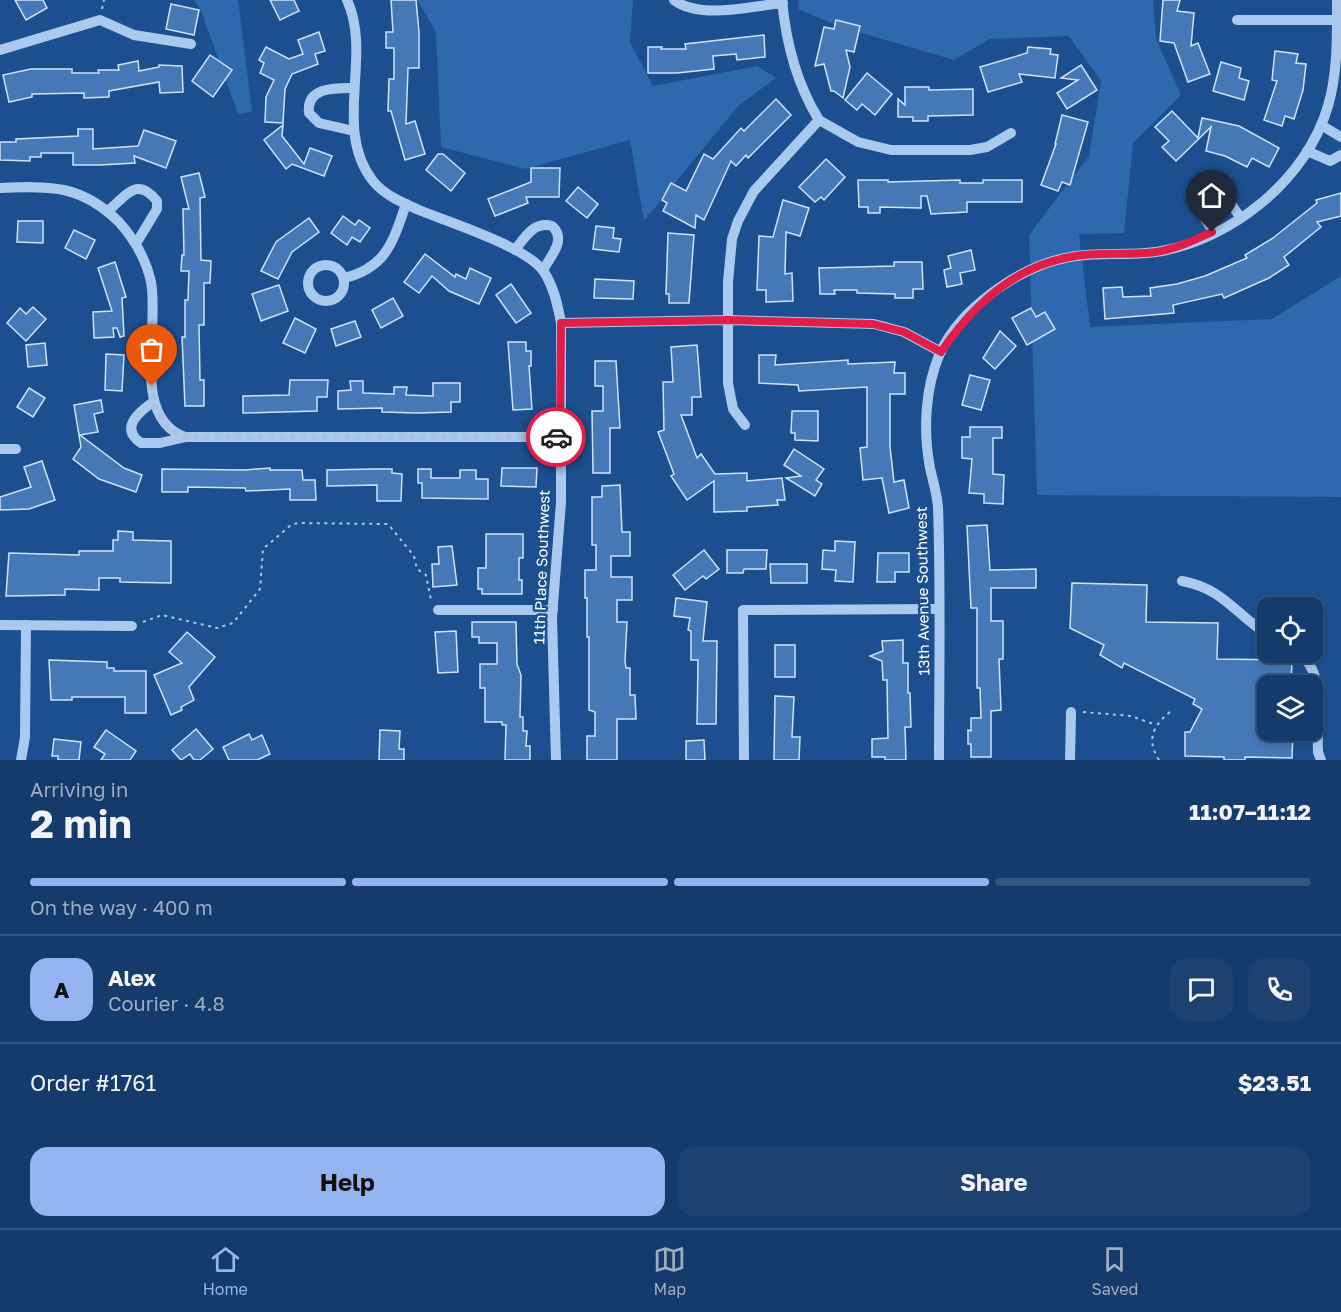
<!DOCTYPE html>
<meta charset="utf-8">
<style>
:root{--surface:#143b6b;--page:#1d4271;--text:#f1f3f6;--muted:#9dadc1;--line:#33557e;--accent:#95b2f1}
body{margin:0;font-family:"Golos Text",sans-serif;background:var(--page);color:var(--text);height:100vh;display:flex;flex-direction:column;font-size:22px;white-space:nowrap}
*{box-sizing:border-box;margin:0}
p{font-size:20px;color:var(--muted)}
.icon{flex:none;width:33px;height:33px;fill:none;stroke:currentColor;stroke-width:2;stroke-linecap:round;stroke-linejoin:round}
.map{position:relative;height:760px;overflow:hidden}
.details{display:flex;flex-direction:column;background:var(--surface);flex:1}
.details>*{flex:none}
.fabs{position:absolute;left:1257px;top:597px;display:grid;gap:12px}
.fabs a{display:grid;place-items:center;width:66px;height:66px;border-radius:12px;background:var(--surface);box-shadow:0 3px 9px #0003,0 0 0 2px var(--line);font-size:30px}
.pin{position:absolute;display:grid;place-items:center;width:51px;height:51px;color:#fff;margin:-62px -26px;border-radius:50% 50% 50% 0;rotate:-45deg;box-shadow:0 0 6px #0007}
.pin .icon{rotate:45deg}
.courier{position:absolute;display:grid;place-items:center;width:60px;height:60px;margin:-30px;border:4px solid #e11d48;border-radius:50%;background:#fff;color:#222;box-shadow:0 2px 8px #0007}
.summary em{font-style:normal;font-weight:700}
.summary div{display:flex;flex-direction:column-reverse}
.summary{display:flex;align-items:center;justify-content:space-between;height:102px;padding:0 30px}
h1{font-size:39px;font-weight:700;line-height:45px}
.bar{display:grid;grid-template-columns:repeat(4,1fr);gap:9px 6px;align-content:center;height:72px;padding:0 30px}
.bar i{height:8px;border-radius:4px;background:var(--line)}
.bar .active{background:var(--accent)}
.bar p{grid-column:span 4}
.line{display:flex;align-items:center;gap:15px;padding:0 30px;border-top:2px solid var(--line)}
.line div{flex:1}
.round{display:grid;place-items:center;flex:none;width:63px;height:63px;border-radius:18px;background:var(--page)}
.button{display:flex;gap:12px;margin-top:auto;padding:12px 30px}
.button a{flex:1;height:69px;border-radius:18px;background:var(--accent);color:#111;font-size:24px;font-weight:700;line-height:69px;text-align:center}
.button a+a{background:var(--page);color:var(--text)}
.menu{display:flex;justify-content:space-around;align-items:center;height:84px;border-top:2px solid var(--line);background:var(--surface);font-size:16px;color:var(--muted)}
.menu a{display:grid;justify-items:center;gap:3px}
.menu .active{color:var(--accent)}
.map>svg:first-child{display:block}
</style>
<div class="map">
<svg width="1341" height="760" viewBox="0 0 1341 760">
<rect width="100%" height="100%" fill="#1b4f8f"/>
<g fill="#2e69ad">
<polygon points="194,0 238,0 252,112 238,114 201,11"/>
<polygon points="417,0 633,0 630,42 653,86 757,66 776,78 738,106 644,221 630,140 525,169 441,147 436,32"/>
<polygon points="799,0 1153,0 1156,39 1181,95 1133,143 1124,233 1079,234 1090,327 1272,319 1341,276 1341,497 1037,495 1029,235 1089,156 1101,81 1069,36 990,39 954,60 841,27 798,9"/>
</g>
<g fill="#4478b7" stroke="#cfe3fa" stroke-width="1.5">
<polygon points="15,0 43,0 47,8 26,20"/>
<polygon points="270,0 294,0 299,11 280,20"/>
<polygon points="391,0 416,0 419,32 419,68 408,68 406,124 415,121 425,154 405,160 391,111 388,111 389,79 394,79 394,48 386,48 386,32 393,32"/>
<polygon points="1163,0 1180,0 1177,11 1194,13 1191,46 1198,43 1210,74 1188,82 1174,43 1160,41"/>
<polygon points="171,4 199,10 194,35 166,29"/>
<polygon points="836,20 860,26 854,52 846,50 850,67 843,98 834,91 831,91 824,64 815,66 824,27 834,29"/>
<polygon points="319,32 325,51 315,54 318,64 292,74 285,89 283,123 265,122 266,97 274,80 260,73 264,63 259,60 266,47 289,59 303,54 298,40"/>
<polygon points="764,35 765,57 737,60 736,54 713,56 714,69 677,73 648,73 648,47 662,47 661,49 686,49 685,44"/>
<polygon points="1028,47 1051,49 1050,54 1058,55 1055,78 1019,74 1022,82 988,92 980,67 1027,53"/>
<polygon points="1275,51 1298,54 1296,63 1306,64 1303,90 1294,119 1285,116 1282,126 1264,120 1277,81 1272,80"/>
<polygon points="210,55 232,70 213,97 192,81"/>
<polygon points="138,61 139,71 159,67 159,65 182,66 183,92 160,93 159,82 109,91 109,97 84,98 84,93 32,94 32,97 9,102 3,75 31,69 72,69 72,73 99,73 98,70 119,70 118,65"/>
<polygon points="1221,62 1241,68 1239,78 1249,81 1244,100 1213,91"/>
<polygon points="1081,65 1097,90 1067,109 1057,93 1078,80 1061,78"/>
<polygon points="867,73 892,94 875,115 862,104 857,110 845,100"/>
<polygon points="905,87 929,87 929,90 973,89 973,115 928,116 928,121 913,121 913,117 898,117 898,99 905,105"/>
<polygon points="776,99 791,115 748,158 746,155 736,166 731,161 704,220 696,215 695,228 663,211 667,203 662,200 671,183 686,191 704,154 713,159 741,128 744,131"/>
<polygon points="1172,111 1198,138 1202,118 1239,126 1279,148 1269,167 1252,158 1247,167 1225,156 1206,151 1211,127 1176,161 1162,147 1169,141 1155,127"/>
<polygon points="1062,115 1088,122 1070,185 1062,182 1058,191 1041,185 1056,144 1055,144"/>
<polygon points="283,125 282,136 304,164 310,148 332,156 324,176 292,164 286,169 264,140"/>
<polygon points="78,129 93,129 93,149 138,146 144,130 176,141 166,168 134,156 135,163 100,165 73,165 73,153 41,153 41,157 30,157 30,161 0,160 0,142 16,142 16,139 78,136"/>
<polygon points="438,154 443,154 465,173 451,191 426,170"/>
<polygon points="826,159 845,177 824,200 821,197 815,202 799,187"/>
<polygon points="531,168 560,168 559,197 526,197 528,203 495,216 488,199 531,182"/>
<polygon points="199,173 205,197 200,198 201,260 211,261 210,283 204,283 204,325 199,325 200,380 204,380 204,406 185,406 182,337 185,337 185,300 188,300 189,271 181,271 182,255 184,255 183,209 189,209 181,177"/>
<polygon points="858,180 888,180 888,182 960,180 960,183 983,183 983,180 1022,180 1022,202 967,202 967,212 931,214 927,196 921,196 921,208 880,207 880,213 868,213 868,207 859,207"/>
<polygon points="578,187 598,204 587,218 566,201"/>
<polygon points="1341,193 1341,216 1317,222 1321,227 1284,257 1289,265 1269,278 1224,298 1222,294 1173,305 1174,313 1105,319 1103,288 1122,287 1123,297 1151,296 1150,288 1177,284 1205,276 1247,258 1245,255 1273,238 1317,203 1316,200"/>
<polygon points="783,200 809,208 800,236 786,232 785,274 792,273 793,301 766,302 766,290 757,290 759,236 773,237"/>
<polygon points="343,216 355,225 359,220 370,228 360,242 352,237 347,245 331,233"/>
<polygon points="309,218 319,232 292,252 278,279 261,271 276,242"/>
<polygon points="18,221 43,221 43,243 17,242"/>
<polygon points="596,226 614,228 613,238 621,239 619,252 593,249"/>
<polygon points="74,230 95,240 86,259 65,248"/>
<polygon points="668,233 694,235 689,303 669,303 669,294 666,294"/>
<polygon points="971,250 975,270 960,273 962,284 947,287 944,270 951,268 948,256"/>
<polygon points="425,254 455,277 456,274 466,279 470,268 491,278 479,304 449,291 432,276 419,293 404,282"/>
<polygon points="115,262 126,297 122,298 124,336 120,337 117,328 113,328 114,337 94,338 93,312 112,311 98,268"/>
<polygon points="894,262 922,262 923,289 913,289 913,298 895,298 895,294 857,293 857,290 834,290 835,294 820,294 819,268 894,266"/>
<polygon points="595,279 634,281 633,299 594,298"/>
<polygon points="511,284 531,313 516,323 496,295"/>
<polygon points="279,285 288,311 261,321 252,294"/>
<polygon points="393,298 403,316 381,328 372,310"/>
<polygon points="33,307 46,319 26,341 7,323 20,308 26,314"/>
<polygon points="1031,308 1036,317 1045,312 1055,329 1027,345 1012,318"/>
<polygon points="295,318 316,329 305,353 283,343"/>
<polygon points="355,321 361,337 336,346 331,329"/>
<polygon points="1000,331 1016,346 995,369 983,358"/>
<polygon points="508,342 526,342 526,351 531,351 531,366 529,366 532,409 513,410"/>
<polygon points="45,343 47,365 28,367 26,345"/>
<polygon points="697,345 701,397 692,397 692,415 681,415 697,458 701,454 715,474 747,473 747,481 782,478 785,500 777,500 778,505 747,507 747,511 714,512 714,481 687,500 671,476 674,474 658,432 664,430 663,382 673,382 671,347"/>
<polygon points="106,354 124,355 122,391 105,390"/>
<polygon points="759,355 776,355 775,365 848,360 848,364 895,362 894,373 905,373 905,394 890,394 890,447 894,482 904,480 909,508 889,513 882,478 863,480 860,448 867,447 867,387 799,391 798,385 759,383"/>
<polygon points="595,361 616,361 620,428 610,428 610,473 593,473 592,411 603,411 603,386 595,386"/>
<polygon points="970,375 990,380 981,410 962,405"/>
<polygon points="290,380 328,380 327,397 317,397 317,411 243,413 243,396 289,395"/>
<polygon points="350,381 363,381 363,393 394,394 394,387 407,387 406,395 433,396 433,383 460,383 460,402 451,402 451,412 418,413 382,412 382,408 338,409 338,391 351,390"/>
<polygon points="29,388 45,398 33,417 17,407"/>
<polygon points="101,400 103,412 94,414 98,432 80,435 124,468 142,475 136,492 99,479 73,459 81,447 74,405"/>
<polygon points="792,411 818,411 818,441 795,440 795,433 791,433"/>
<polygon points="970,427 1002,427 1002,438 993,438 993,474 1004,475 1003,504 984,503 984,494 969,493 972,459 962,458 962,437 970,437"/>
<polygon points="794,449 824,469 816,480 822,484 815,496 786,478 801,476 784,465"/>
<polygon points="42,461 55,500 29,509 0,510 0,497 31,487 24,467"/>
<polygon points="270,468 270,470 302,470 303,480 315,480 316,500 290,500 290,489 246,491 245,488 188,487 188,492 162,492 162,469 245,470"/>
<polygon points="502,468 537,468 536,487 501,486"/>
<polygon points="373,469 392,469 392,473 402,474 401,501 377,501 377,485 327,486 327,470"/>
<polygon points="418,469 431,469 431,478 460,478 460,470 476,470 476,479 488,479 488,499 422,498 422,483 418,483"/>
<polygon points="620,485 622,532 630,532 630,556 611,556 611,577 632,577 632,600 617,600 617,622 627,622 625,661 626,668 630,668 630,695 635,695 636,719 617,719 617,760 587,760 587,736 595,736 595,712 589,710 589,637 587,637 587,598 585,598 585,570 596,570 596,545 592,545 592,497 602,497 602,486"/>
<polygon points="987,525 990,570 1036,569 1036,588 991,588 991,621 1003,621 1003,659 999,659 1001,710 991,711 991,757 971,757 971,744 968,744 968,730 971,731 971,718 981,718 980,688 977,688 977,608 971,608 967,526"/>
<polygon points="118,531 133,532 133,540 171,541 171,583 120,582 120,578 99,578 99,590 65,589 65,595 6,596 9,553 79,555 79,551 113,551 113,540 118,540"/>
<polygon points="486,534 523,534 523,558 519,558 519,580 522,580 522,594 482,594 482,589 478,589 478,568 486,568"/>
<polygon points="835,541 855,542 853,582 835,581 836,570 822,569 823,550 835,551"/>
<polygon points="452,546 457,585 433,587 432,564 439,564 438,547"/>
<polygon points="704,550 719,569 706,579 703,576 685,590 673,575"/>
<polygon points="727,550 767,550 766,569 744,569 743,573 727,573"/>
<polygon points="878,553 909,553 909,572 895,572 895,582 877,582"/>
<polygon points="770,564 807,564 807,583 771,583"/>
<polygon points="1072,583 1147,585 1146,622 1218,623 1217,659 1292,660 1291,684 1268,686 1268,730 1293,730 1292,758 1245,757 1245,760 1224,760 1224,757 1185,756 1185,732 1190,732 1202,709 1193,704 1195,699 1124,663 1122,668 1100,655 1104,645 1070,628"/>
<polygon points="676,598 707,602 703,641 717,641 716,724 697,724 698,660 691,660 691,631 688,630 690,618 674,616"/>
<polygon points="472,622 516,622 517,664 521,675 520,717 523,717 523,731 527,731 526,746 530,746 530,760 505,760 506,725 502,725 502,722 485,722 485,688 480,688 480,664 497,664 497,643 479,643 479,637 472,637"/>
<polygon points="456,631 458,672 438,673 435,632"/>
<polygon points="187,632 215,657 189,687 194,700 181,707 182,710 171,715 154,675 182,663 169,652"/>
<polygon points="903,640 903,663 908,663 908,693 910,693 911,727 905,727 906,760 885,760 885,757 872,757 872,739 888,738 887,680 883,680 882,661 870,656 883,651 882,641"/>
<rect x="775" y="645" width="20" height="32"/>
<polygon points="49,660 107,662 107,668 114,668 114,671 146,671 146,713 125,713 125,697 72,697 72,700 51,700"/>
<polygon points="775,696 794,697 792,737 800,737 799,760 774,760"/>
<polygon points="196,729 213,749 200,760 194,760 190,754 181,760 172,750"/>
<polygon points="106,730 136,751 130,760 101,760 105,754 94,747"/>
<polygon points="380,730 400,731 399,749 404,749 404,760 379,760"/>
<polygon points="249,734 252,740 262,735 270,754 257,760 229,760 223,747"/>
<polygon points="54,739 81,742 79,760 58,760 58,756 52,756"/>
<polygon points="704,740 705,760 686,760 686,741"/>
</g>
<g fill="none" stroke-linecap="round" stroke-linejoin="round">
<g stroke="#a9c9ee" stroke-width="2" stroke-dasharray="3 4.5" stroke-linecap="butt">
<polyline points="102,9 104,0"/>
<polyline points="143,622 162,615 217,628 233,623 260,589 263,549 291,525 298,523 388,524 414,556 417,569 426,575 431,600"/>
<polyline points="1083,712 1131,716 1156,725"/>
<path d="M 1159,760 C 1146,739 1153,726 1170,712"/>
</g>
<g stroke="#a9c9ee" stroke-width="10">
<path d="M 347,0 C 373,56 332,129 373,181 C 384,195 403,203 419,210 C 448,222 528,247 544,272 C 554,287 558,306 561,323 L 561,502 L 552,617 L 556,760"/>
<path d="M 674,0 C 700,20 751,6 783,3"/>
<polyline points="1237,20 1337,20"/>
<polyline points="0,50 100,20 134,35 191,44"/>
<path d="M 354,88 C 335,88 306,87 309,113 L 319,123 L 354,131"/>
<polyline points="819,120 858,142 891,150 970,150 987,147 1011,133"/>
<polyline points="1321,125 1341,137"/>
<polyline points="1307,151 1330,161 1341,155"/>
<path d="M 0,188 C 21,187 44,186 64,190 C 86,195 104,207 119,222 C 135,240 146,258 151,282 C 160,327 130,418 185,437"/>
<path d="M 108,211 C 127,195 137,176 157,201 L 157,209 L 137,242"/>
<path d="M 1213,232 L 1193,199 L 1195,189 C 1202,181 1209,180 1218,185 L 1240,217"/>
<path d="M 515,250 C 525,237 534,221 552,226 C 567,239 551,256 543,270"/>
<circle cx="326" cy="283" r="18"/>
<path d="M 344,278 C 386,268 393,242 406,204"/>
<polyline points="561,323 728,320 874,324 904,332 941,352"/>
<path d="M 153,402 C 139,412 119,428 141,443 L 160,443 L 186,437 L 560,437"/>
<path d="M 745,425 L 733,409 L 728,383 L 728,282 L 732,239 L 738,221 L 754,191 L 819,120 C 796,83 786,43 782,0"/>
<polyline points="0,449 16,449"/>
<path d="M 1182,581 C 1224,589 1234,613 1268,635"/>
<polyline points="438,610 553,610"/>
<polyline points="0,625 132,626"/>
<path d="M 1297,652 C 1328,672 1316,720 1318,752 L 1321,760"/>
<polyline points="21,760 25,737 26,625"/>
<polyline points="744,760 743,610 939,609"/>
<path d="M 939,760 C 939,676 941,591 938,507 C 937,494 933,481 930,468 C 923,430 925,388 940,353 C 961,307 1022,265 1070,257 C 1098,252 1127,256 1156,252 C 1231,241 1307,179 1328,106 C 1338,72 1337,35 1337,0"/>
<polyline points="1070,760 1071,712"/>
</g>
</g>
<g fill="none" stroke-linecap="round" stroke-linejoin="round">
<path stroke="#afc1d8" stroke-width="6" stroke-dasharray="0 10.8" d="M 152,386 C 154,411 161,429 186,437 L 556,437"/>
<path stroke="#e11d48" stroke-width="8" d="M 556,437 L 560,437 L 561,323 L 728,320 L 873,324 L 904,332 L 941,352 C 972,306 1013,267 1070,257 C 1098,251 1128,256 1156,252 C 1176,249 1194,240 1212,232"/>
</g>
<g text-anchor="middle" stroke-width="5" stroke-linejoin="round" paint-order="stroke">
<g font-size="15" fill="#fff" stroke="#1b4f8f">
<text transform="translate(542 567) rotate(-88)" y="5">11th Place Southwest</text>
<text transform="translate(923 591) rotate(-91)" y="5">13th Avenue Southwest</text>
</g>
</g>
</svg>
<div class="fabs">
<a><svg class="icon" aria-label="locate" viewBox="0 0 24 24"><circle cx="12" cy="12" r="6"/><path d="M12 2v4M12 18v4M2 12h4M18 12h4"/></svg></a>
<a><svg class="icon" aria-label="layers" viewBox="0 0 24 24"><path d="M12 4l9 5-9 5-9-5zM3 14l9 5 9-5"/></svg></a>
</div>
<div class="pin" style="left:152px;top:386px;background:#ea580c"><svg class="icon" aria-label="bag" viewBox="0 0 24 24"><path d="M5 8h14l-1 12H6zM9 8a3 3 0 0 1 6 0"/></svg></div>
<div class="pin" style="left:1212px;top:232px;background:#1f2937"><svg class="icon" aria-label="home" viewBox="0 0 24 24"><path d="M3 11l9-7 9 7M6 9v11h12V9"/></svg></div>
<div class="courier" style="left:556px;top:437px"><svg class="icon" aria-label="car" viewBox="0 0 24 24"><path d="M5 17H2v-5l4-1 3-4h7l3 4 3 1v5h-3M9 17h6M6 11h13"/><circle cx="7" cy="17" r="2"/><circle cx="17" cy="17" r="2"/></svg></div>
</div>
<section class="details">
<div class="summary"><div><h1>2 min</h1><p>Arriving in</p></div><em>11:07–11:12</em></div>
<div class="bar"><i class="active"></i><i class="active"></i><i class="active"></i><i></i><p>On the way · 400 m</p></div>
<div class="line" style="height:108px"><b class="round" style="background:var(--accent);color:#111">A</b><div><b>Alex</b><p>Courier · 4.8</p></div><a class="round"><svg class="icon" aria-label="chat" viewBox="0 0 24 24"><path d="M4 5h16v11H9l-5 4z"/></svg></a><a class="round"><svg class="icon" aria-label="phone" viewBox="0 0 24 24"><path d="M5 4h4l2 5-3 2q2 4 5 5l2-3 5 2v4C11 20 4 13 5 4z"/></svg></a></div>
<div class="line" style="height:78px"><div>Order #1761</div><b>$23.51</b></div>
<div class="button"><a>Help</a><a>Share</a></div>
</section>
<nav class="menu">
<a class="active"><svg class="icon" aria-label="home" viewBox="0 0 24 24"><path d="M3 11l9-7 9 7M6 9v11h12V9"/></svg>Home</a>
<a><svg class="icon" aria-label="map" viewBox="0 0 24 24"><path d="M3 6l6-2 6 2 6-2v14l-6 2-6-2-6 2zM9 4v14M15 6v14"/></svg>Map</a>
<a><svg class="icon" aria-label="saved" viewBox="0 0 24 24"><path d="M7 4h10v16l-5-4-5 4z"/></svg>Saved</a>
</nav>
